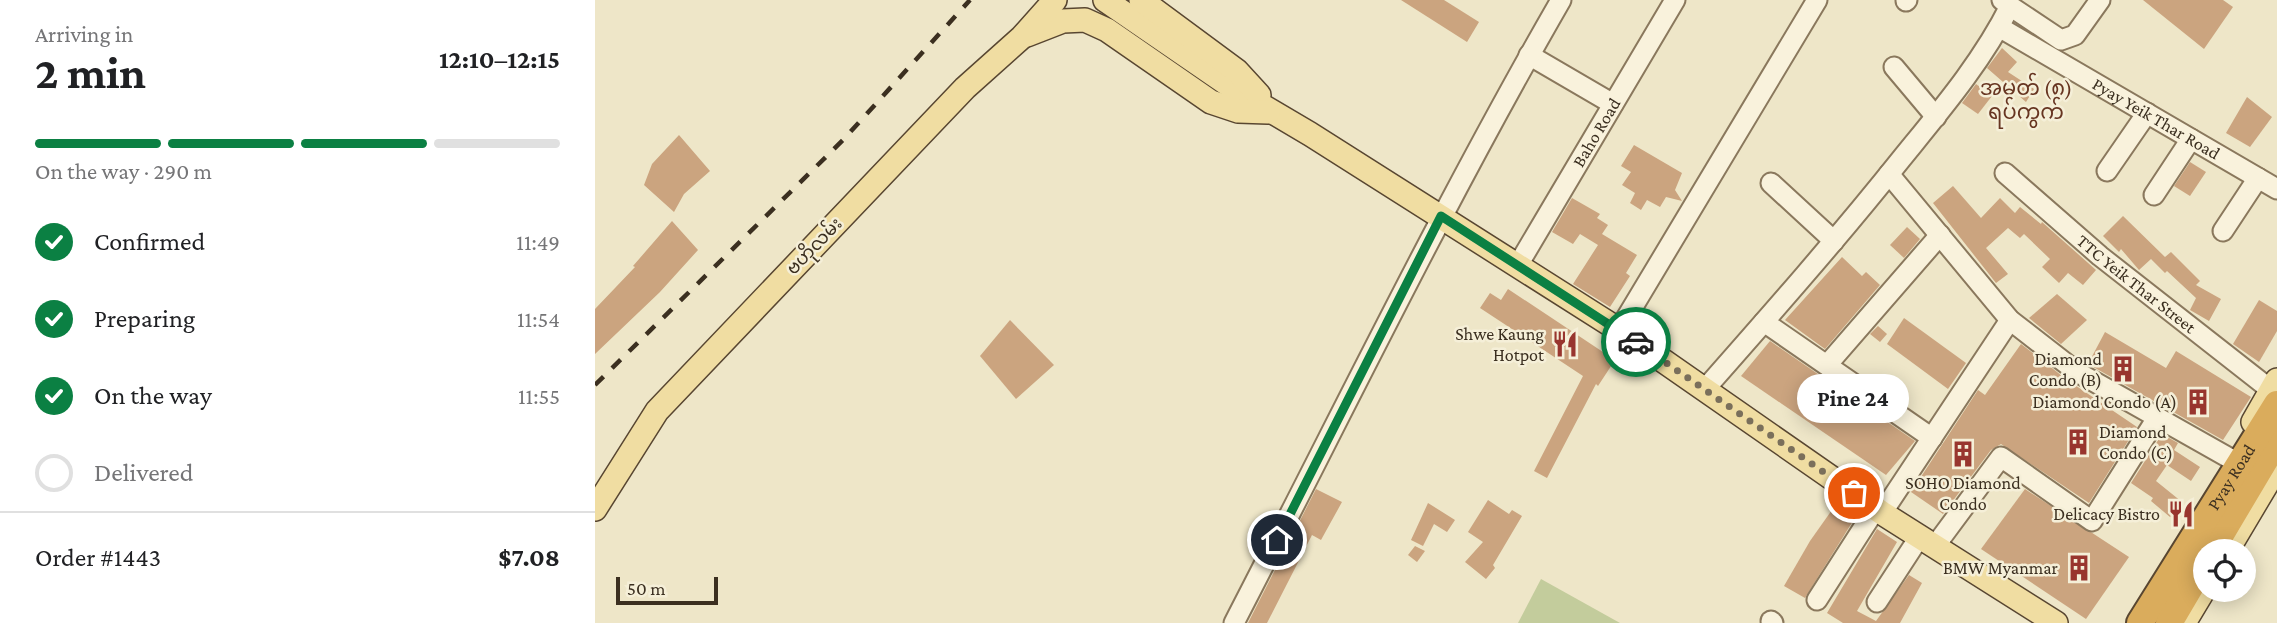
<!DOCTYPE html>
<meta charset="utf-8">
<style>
:root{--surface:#fff;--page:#f6f6f6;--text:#202124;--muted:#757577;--line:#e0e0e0;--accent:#0b8043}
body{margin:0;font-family:"Crimson Pro","Noto Sans Myanmar",serif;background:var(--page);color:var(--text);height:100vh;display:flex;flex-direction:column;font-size:26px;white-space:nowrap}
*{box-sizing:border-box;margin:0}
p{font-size:23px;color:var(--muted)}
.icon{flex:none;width:38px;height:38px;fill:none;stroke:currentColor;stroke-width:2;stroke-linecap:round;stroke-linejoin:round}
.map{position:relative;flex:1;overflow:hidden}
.details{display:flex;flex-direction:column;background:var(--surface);width:595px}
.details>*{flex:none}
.tools{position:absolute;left:1598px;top:539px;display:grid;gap:14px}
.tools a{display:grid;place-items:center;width:63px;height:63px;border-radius:50%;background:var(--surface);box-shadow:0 4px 18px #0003;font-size:35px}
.scale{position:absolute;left:21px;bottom:18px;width:102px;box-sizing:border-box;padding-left:7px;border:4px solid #3b2f20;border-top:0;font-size:19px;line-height:24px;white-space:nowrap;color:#3b2f20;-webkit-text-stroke:5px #f5efd8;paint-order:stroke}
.pin{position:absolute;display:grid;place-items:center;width:60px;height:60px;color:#fff;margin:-30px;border:4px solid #fff;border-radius:50%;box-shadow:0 2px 7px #0007}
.courier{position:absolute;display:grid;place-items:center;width:70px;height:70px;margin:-35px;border:5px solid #0b8043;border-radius:50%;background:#fff;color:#222;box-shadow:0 2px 9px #0007}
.bubble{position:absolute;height:49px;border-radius:24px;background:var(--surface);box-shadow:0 4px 18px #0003;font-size:23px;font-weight:700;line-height:49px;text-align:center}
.headline em{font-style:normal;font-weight:700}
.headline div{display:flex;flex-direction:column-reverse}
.headline{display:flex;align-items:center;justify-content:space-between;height:119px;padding:0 35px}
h1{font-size:46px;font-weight:700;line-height:52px}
.bar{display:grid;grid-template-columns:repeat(4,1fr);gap:10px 7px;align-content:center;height:84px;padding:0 35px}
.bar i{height:9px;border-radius:5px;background:var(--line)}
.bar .active{background:var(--accent)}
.bar p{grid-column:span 4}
.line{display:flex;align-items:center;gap:18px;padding:0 35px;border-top:2px solid var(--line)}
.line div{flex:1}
ol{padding:0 35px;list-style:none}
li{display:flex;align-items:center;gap:21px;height:77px}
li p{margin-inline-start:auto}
li .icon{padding:7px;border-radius:50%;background:var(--accent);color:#fff;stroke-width:4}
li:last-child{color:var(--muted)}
li i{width:38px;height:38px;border:4px solid var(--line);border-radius:50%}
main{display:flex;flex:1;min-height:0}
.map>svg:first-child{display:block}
</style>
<main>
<section class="details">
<div class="headline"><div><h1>2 min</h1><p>Arriving in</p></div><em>12:10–12:15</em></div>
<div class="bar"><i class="active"></i><i class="active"></i><i class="active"></i><i></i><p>On the way · 290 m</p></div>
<ol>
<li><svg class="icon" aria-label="check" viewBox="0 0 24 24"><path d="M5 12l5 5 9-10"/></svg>Confirmed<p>11:49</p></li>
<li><svg class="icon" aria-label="check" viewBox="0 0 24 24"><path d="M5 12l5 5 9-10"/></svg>Preparing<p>11:54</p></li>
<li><svg class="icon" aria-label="check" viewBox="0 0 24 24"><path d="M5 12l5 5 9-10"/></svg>On the way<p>11:55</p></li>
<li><i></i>Delivered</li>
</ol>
<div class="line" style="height:91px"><div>Order #1443</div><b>$7.08</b></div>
</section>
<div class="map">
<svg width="1682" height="623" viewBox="0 0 1682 623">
<rect width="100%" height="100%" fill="#eee6c8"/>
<polygon fill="#c3cc9c" points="946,579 1025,623 923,623"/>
<g fill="#cba47f">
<polygon points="806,0 849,0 884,22 872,42"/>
<polygon points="1548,0 1628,0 1638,7 1609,49"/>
<polygon points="1407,48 1422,62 1413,72 1439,89 1431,102 1392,68"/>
<polygon points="1381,84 1397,96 1383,114 1367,103"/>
<polygon points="1652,97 1677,117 1655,147 1631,133"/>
<polygon points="84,135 115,171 89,194 79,212 49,185 57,164"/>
<polygon points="1039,145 1087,173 1080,190 1087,201 1071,197 1065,207 1052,200 1046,210 1035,203 1040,193 1027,185 1036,172 1026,166"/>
<polygon points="1595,162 1611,172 1595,196 1579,186"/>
<polygon points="1358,186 1386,218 1405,198 1420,213 1425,207 1446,224 1447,222 1501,270 1488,285 1473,273 1464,283 1447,267 1455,259 1429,234 1425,238 1413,228 1391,248 1413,274 1401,283 1338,203"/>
<polygon points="977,198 1005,214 1002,218 1013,225 1007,234 1042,255 1031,273 1035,276 1015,307 978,284 1003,245 985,234 978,244 957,232"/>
<polygon points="1528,216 1570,257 1576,252 1605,281 1601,285 1626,299 1614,321 1595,310 1601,298 1572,271 1570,273 1556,259 1544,270 1526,249 1524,252 1508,236"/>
<polygon points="77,221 103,250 65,292 0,354 0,309 40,267 38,266"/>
<polygon points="1312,227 1325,239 1309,258 1295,245"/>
<polygon points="1247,257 1267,276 1271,272 1285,285 1230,349 1190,320"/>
<polygon points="913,289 1020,360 1003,386 1001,384 952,478 939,471 988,376 885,308 895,293 906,300"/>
<polygon points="1462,294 1492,320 1466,344 1434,318"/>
<polygon points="1664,300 1682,311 1682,331 1664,362 1638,344"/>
<polygon points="1309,318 1371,363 1353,389 1292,344"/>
<polygon points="415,320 459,365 421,399 385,356"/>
<polygon points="1283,326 1292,334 1285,342 1275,334"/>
<polygon points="1510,332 1571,368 1581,351 1656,397 1628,440 1493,364"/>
<polygon points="1175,341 1320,441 1291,475 1146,376"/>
<polygon points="1426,344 1471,379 1542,427 1494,503 1406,444 1396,450 1348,514 1316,492 1383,390 1390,395"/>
<polygon points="1567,434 1583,443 1579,450 1605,467 1596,481 1572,465 1561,481 1587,502 1575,517 1556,501 1558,498 1536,483"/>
<polygon points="721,489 747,502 726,540 717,535 672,623 653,623"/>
<polygon points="1430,489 1534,557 1491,619 1386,549"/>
<polygon points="893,500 914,514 917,510 927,516 898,565 900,568 891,579 870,562 888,542 873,532"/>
<polygon points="1244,500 1263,513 1210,598 1189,586 1215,541"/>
<polygon points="833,503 860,520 852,532 839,524 828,546 816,540"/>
<polygon points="1282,529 1302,542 1262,611 1281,621 1314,575 1327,583 1305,623 1248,623 1232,613"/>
<polygon points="820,546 830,551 822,562 813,555"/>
</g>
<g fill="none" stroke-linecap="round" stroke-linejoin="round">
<g stroke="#8a785d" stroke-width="23">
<g id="minor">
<polyline points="1311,1 1312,0"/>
<polyline points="1415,6 1466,40 1480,35 1505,0"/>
<path id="s1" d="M 1404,27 L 1682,189"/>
<polyline points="934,55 1018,104"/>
<polyline points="1299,67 1341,117"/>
<polyline points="1512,171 1552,113"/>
<path id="s2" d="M 1410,173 L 1505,256 L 1676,390"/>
<polyline points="1294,174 1415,320 1482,372 1636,459"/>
<polyline points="1176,183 1239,241"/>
<polyline points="1559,195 1596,139"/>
<polyline points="1628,231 1663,178"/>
<path id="s3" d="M 923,265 L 1080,0"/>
<polyline points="1169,322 1337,438"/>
<polyline points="1024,330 1222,0"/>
<polyline points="1232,365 1345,235"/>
<path d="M 1110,389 C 1177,313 1244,237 1307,158 C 1346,110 1387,62 1415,6 L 1407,0"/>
<polyline points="1287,513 1415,320"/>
<polyline points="1340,546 1406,457 1497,521 1562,418"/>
<polyline points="1222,600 1281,508"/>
<polyline points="1282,602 1325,536"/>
<polyline points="1176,621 1178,623"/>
<path d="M 639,623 C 747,414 849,203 966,0"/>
</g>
</g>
<g stroke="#584631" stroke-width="26">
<g id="major">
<polyline points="510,0 644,92 715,134 1024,330 1287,513 1461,623"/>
<polyline points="546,0 642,71 664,95"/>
<polyline points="432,35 468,21 490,20 512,30 616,102 643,111 673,112"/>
<polyline points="1658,422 1682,380"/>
<polyline points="0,509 62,411 370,88 427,37 460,0"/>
<polyline points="1632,551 1682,467"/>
<polyline points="1589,623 1610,588"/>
</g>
</g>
<g stroke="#584631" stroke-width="30">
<g id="highway">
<polyline points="1616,551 1682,440"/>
<path id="s4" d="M 1545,623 L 1682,404"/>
<polyline points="1574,623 1610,562"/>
</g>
</g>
<use href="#minor" stroke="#f9f2dc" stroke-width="19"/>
<use href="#major" stroke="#f0dda2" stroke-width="23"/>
<use href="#highway" stroke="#daac5c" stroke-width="26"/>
<polyline stroke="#3b2f20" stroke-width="4.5" stroke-dasharray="12 12" stroke-linecap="butt" points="0,385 248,140 375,0"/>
</g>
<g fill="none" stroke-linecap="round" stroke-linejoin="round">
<polyline stroke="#7a6f5b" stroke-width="7" stroke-dasharray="0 12.6" points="1041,342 1259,493"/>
<polyline stroke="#0b8043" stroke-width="9" points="682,540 846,216 1041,342"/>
</g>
<defs>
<g id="restaurant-bare" transform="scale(2.1)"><path d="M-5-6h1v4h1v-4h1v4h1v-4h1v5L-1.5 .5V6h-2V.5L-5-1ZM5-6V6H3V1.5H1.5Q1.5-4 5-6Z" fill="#98352e" stroke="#f5efd8" stroke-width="2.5" paint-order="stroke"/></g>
<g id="building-bare" transform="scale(2.1)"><path d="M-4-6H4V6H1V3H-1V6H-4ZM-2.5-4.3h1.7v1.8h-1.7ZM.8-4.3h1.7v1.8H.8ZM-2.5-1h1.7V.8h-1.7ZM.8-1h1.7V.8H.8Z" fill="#98352e" stroke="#f5efd8" stroke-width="2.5" paint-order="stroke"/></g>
</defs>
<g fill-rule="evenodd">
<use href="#restaurant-bare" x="970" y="344"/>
<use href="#building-bare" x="1528" y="369"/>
<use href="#building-bare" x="1603" y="402"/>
<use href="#building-bare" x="1483" y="442"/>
<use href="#building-bare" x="1368" y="454"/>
<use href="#restaurant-bare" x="1586" y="514"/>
<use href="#building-bare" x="1484" y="568"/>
</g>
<g text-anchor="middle" stroke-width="5" stroke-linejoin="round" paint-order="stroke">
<g font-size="18" fill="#3b2f20" stroke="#f5efd8">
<text dy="6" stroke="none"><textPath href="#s1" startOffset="182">Pyay Yeik Thar Road</textPath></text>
<text dy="6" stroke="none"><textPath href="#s3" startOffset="154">Baho Road</textPath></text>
<text transform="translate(219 246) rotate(-46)" y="6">ဗဟိုလမ်း</text>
<text dy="6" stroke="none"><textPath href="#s2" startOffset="172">TTC Yeik Thar Street</textPath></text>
<text dy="6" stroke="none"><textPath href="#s4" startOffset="172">Pyay Road</textPath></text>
</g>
<g font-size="18" fill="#3b2f20" stroke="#f5efd8" text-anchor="end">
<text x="949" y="340">Shwe Kaung<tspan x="949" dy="21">Hotpot</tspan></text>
<text x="1507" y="365">Diamond<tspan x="1507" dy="21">Condo (B)</tspan></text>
<text x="1582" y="408">Diamond Condo (A)</text>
<text x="1504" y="438" text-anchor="start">Diamond<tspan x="1504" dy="21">Condo (C)</tspan></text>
<text x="1368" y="489" text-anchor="middle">SOHO Diamond<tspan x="1368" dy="21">Condo</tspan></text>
<text x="1565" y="520">Delicacy Bistro</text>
<text x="1463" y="574">BMW Myanmar</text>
</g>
<g font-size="21" fill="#673521" stroke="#f5efd8">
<text x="1431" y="95">အမှတ် (၈)<tspan x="1431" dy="24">ရပ်ကွက်</tspan></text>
</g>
</g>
</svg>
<div class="tools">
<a><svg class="icon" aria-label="locate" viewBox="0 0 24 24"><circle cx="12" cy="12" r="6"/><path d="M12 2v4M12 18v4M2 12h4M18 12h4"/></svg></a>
</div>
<div class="scale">50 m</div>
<div class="pin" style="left:1259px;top:493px;background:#ea580c"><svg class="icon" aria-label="bag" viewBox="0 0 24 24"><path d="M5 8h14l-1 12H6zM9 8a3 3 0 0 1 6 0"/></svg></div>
<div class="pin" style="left:682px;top:540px;background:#1f2937"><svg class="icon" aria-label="home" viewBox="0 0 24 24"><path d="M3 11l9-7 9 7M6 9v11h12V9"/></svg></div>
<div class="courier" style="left:1041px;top:342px"><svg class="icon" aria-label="car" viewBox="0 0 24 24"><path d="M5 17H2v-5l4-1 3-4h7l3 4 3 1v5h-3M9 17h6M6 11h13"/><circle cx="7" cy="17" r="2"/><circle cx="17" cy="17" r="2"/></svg></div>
<div class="bubble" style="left:1202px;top:374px;width:112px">Pine 24</div>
</div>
</main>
